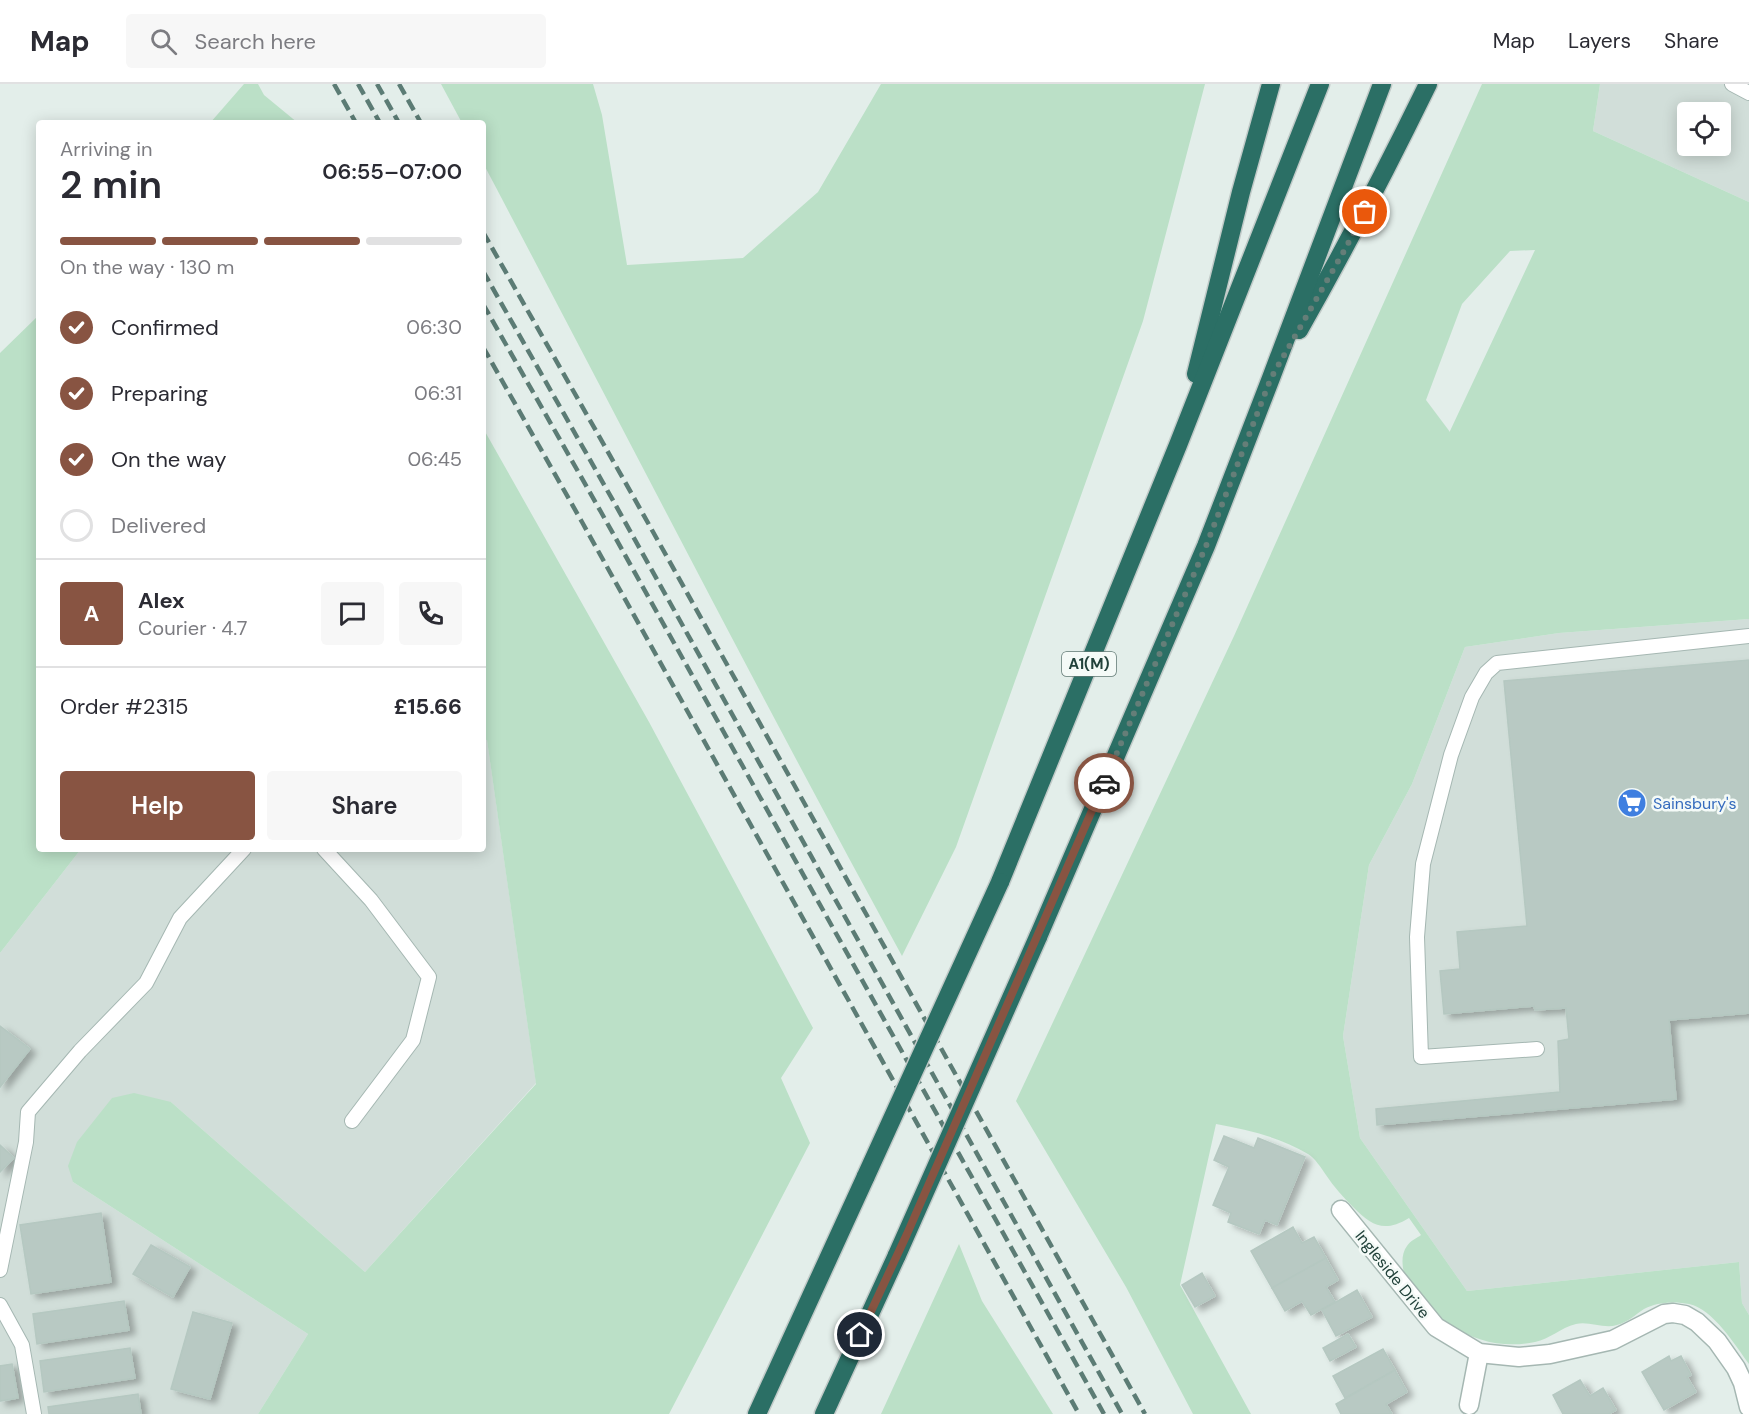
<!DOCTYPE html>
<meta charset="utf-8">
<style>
:root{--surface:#fff;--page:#f7f7f7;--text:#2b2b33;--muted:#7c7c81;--line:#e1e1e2;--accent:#885442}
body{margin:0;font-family:"DM Sans",sans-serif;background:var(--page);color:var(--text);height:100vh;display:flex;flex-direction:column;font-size:22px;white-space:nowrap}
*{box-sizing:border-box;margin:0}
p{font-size:20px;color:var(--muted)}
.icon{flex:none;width:33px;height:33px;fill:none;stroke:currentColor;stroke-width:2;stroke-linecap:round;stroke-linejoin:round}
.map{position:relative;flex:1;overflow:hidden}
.details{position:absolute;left:36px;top:36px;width:450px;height:732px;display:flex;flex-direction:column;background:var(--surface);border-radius:6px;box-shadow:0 3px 15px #0003}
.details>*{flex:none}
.buttons{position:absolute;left:1677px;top:18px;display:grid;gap:12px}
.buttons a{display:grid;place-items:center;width:54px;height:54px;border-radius:6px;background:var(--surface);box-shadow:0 3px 15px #0003;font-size:30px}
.pin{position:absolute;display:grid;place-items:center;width:51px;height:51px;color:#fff;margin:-26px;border:3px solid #fff;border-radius:50%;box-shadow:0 2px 6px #0007}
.courier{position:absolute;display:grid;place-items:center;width:60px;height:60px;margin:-30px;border:4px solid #885442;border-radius:50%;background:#fff;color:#222;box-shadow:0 2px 8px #0007}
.headline em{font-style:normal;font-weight:600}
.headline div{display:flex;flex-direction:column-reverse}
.headline{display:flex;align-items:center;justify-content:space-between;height:102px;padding:0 24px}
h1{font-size:39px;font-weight:600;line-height:45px}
.bar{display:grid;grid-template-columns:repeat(4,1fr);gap:9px 6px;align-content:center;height:72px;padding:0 24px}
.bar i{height:8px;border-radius:4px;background:var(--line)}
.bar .selected{background:var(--accent)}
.bar p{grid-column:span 4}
.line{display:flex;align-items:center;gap:15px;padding:0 24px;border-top:2px solid var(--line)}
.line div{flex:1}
.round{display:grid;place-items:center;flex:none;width:63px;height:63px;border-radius:6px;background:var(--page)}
ol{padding:0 24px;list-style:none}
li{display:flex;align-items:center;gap:18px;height:66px}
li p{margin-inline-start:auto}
li .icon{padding:6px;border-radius:50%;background:var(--accent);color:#fff;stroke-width:4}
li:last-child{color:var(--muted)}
li i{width:33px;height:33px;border:3px solid var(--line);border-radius:50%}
.primary-button{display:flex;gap:12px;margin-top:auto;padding:12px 24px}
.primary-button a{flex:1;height:69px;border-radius:6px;background:var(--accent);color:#fff;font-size:24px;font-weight:600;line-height:69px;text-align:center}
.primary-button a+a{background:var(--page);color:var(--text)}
header{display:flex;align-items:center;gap:36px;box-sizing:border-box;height:84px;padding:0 30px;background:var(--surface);border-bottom:2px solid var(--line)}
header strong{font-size:28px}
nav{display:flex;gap:33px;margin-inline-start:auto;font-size:21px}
.search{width:420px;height:54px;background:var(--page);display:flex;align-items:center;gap:15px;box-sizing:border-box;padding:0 21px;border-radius:6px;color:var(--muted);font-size:22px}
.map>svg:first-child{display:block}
</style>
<header>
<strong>Map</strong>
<div class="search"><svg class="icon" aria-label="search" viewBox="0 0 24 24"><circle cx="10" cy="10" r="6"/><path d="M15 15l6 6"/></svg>Search here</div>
<nav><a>Map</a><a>Layers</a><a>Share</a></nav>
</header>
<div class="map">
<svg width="1749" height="1330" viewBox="0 0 1749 1330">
<defs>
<filter id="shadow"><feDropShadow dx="6" dy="4" stdDeviation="3" flood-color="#0004"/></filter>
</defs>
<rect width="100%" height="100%" fill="#e3eeea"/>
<g fill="#d1ded9" fill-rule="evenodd">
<path d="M 1600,0 L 1749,0 L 1749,118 L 1593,47 ZM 1688,28 L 1720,28 L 1720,62 L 1688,62 Z"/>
<polygon points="1749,535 1749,1231 1742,1219 1739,1178 1467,1207 1360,1054 1343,952 1369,781 1412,700 1465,563 1559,549"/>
<polygon points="483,655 487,655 536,999 365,1188 171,1018 73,1098 308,1250 258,1330 0,1330 0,869 81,765 483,765"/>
</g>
<g fill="#bbe0c7" fill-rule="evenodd">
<polygon points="244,0 258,0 264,11 298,39 210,39"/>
<path d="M 441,0 L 593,0 L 602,31 L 627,181 L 743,174 L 818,108 L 881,0 L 1205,0 L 1143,237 L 956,763 L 902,872 C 759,610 623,344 483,79 L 483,39 L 462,39 Z"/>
<path d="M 1482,0 L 1600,0 L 1593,47 L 1749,118 L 1749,535 L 1559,549 L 1465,563 L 1412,700 L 1369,781 L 1343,952 L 1360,1054 L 1467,1207 L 1739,1178 L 1742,1219 L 1749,1231 L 1749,1280 C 1735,1261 1713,1225 1689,1220 C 1675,1217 1656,1218 1644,1225 C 1635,1231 1628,1238 1617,1241 C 1604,1245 1589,1237 1576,1240 C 1560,1244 1550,1255 1535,1258 C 1482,1269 1435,1240 1407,1197 C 1402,1187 1400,1171 1407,1162 C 1410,1157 1417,1154 1421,1151 L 1409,1134 C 1384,1149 1372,1142 1353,1123 C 1343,1113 1334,1103 1326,1091 C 1321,1084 1315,1074 1308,1070 C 1280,1053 1248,1046 1216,1040 L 1180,1201 L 1251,1330 L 1193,1330 L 1126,1203 L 1016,1017 L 1234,552 ZM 1535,166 L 1450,347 L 1450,348 L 1426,316 L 1462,220 L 1510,167 Z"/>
<polygon points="39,231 39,765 81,765 0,869 0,269"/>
<polygon points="483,344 649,638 813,944 781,994 810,1059 669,1330 258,1330 308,1250 73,1098 68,1082 77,1058 112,1014 134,1009 171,1018 365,1188 536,1000 487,656 483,655"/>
<polygon points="959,1160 982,1217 1053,1330 881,1330"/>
</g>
<g fill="#b8c9c3" stroke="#b5c8c1" stroke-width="1.5" filter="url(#shadow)">
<polygon points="1749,576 1749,929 1669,936 1676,1015 1377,1041 1376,1025 1560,1008 1558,957 1569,955 1566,924 1535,926 1534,922 1444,930 1440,887 1460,885 1457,848 1527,842 1504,597"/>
<polygon points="0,942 30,965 0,1003"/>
<polygon points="1224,1052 1254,1064 1258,1054 1305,1073 1277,1141 1265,1136 1259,1150 1228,1138 1231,1129 1213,1121 1229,1083 1214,1076"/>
<polygon points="0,1061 14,1074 0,1088"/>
<polygon points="101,1129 111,1198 31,1210 20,1141"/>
<polygon points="1293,1143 1302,1159 1314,1153 1326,1174 1272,1204 1251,1167"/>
<polygon points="151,1161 190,1183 173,1213 133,1190"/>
<polygon points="1326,1174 1338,1196 1326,1203 1335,1218 1311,1231 1302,1217 1285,1227 1272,1204"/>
<polygon points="1202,1189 1215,1212 1195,1223 1182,1201"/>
<polygon points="1357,1206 1372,1233 1336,1252 1322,1226"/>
<polygon points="124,1217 129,1246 37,1260 33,1230"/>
<polygon points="193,1228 232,1239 210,1315 171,1305"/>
<polygon points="1348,1250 1356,1263 1330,1277 1323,1264"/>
<polygon points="130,1264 135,1294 44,1308 40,1277"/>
<polygon points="1383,1265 1395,1286 1345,1314 1333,1292"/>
<polygon points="1669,1272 1671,1277 1681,1272 1691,1291 1687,1293 1696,1308 1664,1326 1642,1288"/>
<polygon points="12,1280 18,1314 0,1317 0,1282"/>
<polygon points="1395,1286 1407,1308 1386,1320 1392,1330 1341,1330 1336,1320"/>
<polygon points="1580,1296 1590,1312 1603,1304 1616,1326 1609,1330 1563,1330 1553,1311"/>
<polygon points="138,1310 141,1330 49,1330 48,1323"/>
</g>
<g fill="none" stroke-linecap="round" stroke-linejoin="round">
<g stroke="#a5b7b2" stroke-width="16">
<g id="service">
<polyline points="1732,0 1749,9"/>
<polyline points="324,765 371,816 429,893 413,956 352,1037"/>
<polyline points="1537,965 1421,973 1417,853 1423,780 1451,671 1472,613 1486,589 1497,579 1749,552"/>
<polyline points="0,1186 26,1058 28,1028 80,967 146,899 180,834 244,765"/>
<polyline points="0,1221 22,1261 34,1330"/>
</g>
</g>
<g stroke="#a5b7b2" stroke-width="21">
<g id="minor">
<polyline points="1341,1126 1436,1243 1479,1269 1519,1273 1550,1270 1613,1256 1664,1230 1673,1229 1685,1231 1697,1238 1717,1257 1736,1284 1743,1299 1749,1323"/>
<polyline points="1469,1321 1479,1269"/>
</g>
</g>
<g stroke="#c1cac8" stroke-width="21">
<g id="motorway">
<path d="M 1299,246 C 1345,165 1387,84 1428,0"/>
<polyline points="1196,290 1241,108 1271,0"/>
<polyline points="1000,798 1178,361 1320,0"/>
<polyline points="1038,853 1206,462 1271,294 1382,0"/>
<polyline points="757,1330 866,1092"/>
<polyline points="824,1330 897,1171"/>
</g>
</g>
<use href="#service" stroke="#fff" stroke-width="14"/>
<use href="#minor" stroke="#fff" stroke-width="18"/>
<use href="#motorway" stroke="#2b6f65" stroke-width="18"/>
<g stroke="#5c7c75" stroke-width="4.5" stroke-dasharray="12 6" stroke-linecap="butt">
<polyline points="334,0 356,39"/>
<polyline points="358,0 380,39"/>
<polyline points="377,0 399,39"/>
<polyline points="399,0 421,39"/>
<polyline points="483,148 633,412 1145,1330"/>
<polyline points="483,187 615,420 1122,1330"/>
<polyline points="483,220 601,428 1104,1330"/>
<polyline points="483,263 582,438 1079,1330"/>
</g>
<g stroke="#c1cac8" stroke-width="21" stroke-linecap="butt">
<g id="motorway-bridge">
<polyline points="866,1092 1000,798"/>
<polyline points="897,1171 1038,853"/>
</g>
</g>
<use href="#motorway-bridge" stroke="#2b6f65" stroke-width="18"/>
</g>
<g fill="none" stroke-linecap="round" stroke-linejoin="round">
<polyline stroke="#657e78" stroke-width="6" stroke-dasharray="0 10.8" points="1104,699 1206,462 1271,294 1344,167 1365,128"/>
<polyline stroke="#885442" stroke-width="8" points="860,1251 907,1150 1104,699"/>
</g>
<defs>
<g id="supermarket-disc" transform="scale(1.5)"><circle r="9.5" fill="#3f7fe0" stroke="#f4faf7"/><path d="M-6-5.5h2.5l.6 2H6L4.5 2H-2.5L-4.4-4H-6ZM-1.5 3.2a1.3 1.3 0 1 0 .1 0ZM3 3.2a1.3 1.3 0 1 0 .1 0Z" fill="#fff"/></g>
</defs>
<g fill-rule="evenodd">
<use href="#supermarket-disc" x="1632" y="719"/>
</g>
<g text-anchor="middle" stroke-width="5" stroke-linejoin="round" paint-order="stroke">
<rect fill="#f4faf7" stroke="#607873" stroke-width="1.5" x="1062" y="568" width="54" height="24" rx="4.5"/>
<g font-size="15" font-weight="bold" fill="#21413a">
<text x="1089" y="585">A1(M)</text>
</g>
<g font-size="16" fill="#366cbe" stroke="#f4faf7" text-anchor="start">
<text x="1653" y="725">Sainsbury's</text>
</g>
<g font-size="16" fill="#21413a" stroke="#f4faf7">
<text transform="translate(1393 1190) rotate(51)" y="6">Ingleside Drive</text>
</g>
</g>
</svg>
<div class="buttons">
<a><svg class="icon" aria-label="locate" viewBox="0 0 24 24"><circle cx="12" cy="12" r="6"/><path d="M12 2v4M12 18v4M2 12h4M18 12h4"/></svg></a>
</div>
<div class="pin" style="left:1365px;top:128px;background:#ea580c"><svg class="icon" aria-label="bag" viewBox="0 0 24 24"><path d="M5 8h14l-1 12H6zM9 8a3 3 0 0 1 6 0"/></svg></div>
<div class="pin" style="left:860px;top:1251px;background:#1f2937"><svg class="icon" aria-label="home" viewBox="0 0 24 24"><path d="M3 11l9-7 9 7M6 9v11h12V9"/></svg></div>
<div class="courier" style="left:1104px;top:699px"><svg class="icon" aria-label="car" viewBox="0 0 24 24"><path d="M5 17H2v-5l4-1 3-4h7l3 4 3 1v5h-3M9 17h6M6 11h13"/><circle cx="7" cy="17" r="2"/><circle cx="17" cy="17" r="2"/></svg></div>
<section class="details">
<div class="headline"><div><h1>2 min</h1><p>Arriving in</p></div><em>06:55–07:00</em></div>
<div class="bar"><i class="selected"></i><i class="selected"></i><i class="selected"></i><i></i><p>On the way · 130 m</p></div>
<ol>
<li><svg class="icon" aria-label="check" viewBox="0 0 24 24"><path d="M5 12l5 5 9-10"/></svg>Confirmed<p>06:30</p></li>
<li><svg class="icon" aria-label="check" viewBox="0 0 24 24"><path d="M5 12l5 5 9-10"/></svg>Preparing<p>06:31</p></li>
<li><svg class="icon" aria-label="check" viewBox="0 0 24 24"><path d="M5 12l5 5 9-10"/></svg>On the way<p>06:45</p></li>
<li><i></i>Delivered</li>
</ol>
<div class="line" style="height:108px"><b class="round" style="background:var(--accent);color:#fff">A</b><div><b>Alex</b><p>Courier · 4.7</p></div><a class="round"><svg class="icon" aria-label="chat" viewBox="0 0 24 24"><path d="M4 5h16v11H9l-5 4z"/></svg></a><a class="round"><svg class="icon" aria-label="phone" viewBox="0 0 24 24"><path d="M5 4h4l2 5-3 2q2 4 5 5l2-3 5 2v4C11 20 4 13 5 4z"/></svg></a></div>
<div class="line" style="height:78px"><div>Order #2315</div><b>£15.66</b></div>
<div class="primary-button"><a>Help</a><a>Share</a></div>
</section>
</div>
